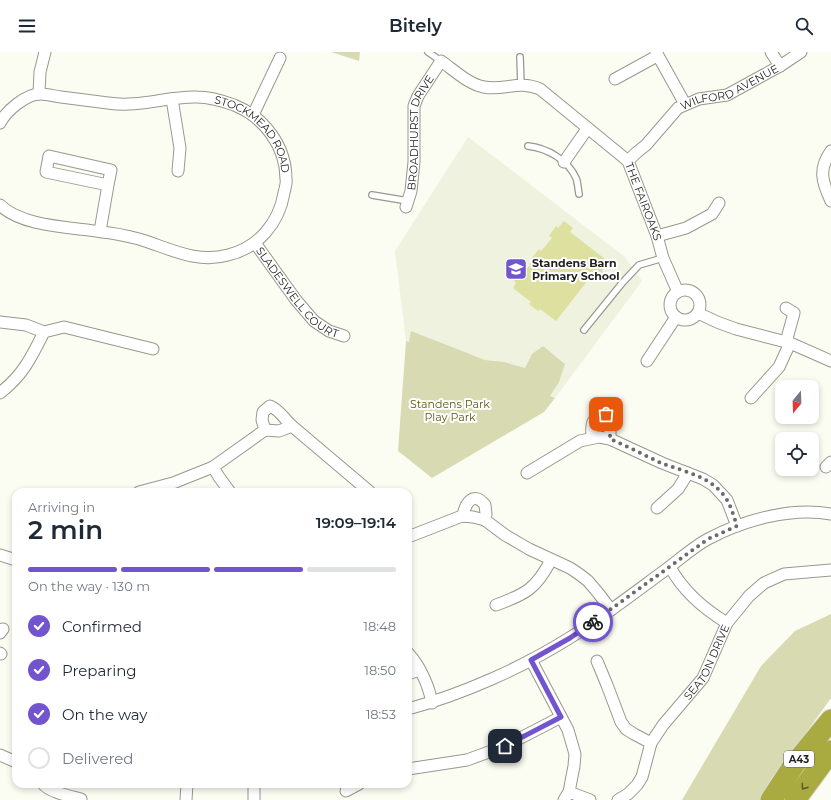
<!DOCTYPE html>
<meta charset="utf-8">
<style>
:root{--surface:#fff;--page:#f6f6f7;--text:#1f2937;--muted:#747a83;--line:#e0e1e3;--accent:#7254ce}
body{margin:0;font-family:Montserrat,sans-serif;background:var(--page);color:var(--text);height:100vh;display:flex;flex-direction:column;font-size:15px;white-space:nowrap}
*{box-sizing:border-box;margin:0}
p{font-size:13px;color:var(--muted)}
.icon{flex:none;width:22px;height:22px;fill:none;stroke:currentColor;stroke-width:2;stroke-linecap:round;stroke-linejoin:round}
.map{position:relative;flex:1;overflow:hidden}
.panel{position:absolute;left:12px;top:436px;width:400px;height:300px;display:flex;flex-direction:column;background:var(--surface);border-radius:12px;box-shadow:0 2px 6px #0003}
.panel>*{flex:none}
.needle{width:26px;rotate:199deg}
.fabs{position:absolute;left:775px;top:328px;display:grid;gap:8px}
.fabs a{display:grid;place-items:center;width:44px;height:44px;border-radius:8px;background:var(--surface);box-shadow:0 2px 6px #0003;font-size:20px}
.pin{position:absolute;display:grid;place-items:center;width:34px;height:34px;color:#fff;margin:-17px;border-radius:8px;box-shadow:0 2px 6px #0006}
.courier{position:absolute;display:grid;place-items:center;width:40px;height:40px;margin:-20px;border:3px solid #7254ce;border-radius:50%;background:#fff;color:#222;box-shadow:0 1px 5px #0007}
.head em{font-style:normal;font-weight:600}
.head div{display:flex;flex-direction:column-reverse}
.head{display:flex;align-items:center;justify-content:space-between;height:68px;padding:0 16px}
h1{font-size:26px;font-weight:600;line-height:30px}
.bar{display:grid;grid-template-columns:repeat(4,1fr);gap:6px 4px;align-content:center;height:48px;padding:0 16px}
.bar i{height:5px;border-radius:3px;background:var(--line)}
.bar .current{background:var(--accent)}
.bar p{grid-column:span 4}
ol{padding:0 16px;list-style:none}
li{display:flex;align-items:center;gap:12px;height:44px}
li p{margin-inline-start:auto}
li .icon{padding:4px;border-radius:50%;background:var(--accent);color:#fff;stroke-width:4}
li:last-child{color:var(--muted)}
li i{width:22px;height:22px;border:2px solid var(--line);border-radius:50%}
header{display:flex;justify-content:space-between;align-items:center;height:52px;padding:0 16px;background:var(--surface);font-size:18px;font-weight:600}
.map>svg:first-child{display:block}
</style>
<header><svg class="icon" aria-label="menu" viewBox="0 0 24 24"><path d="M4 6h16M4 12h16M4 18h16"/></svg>Bitely<svg class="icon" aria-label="search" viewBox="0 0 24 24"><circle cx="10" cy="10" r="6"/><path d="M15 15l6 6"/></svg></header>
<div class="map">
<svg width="831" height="748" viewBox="0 0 831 748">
<rect width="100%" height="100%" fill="#fbfcf2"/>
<polygon fill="#f0f2e0" points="468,85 625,205 642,229 555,346 406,289 395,199"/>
<g fill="#d8dbb1">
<polygon points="331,0 360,0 359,9"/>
<polygon points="411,279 485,308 504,310 525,316 532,302 543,294 565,312 559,330 550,344 555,346 544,360 432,426 398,399 406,289 409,290"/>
<polygon points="831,562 831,646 773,727 761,748 682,748 761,614 795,579"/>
</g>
<polygon fill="#dde09f" points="564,169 573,176 570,180 609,210 602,219 607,223 601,230 592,223 556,269 540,257 538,259 529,252 531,250 513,236 516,231 514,229 521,220 523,222 533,209 531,207 539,197 541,199 552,186 549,184 556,174 558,176"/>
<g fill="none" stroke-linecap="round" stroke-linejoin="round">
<g stroke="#98988f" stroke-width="8">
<g id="lane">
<polyline points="428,0 441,9"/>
<polyline points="520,5 521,33"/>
<path d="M 528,94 C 547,96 568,108 576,126 C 578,131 578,137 579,142"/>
<polyline points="372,143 408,149"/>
<polyline points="584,278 623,230 639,213 663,206"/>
</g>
</g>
<g stroke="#98988f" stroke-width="13">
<g id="street">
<polyline points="656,0 685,52"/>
<polyline points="771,0 780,14"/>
<polyline points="615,27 657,4"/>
<polyline points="39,42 40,20 45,0"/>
<polyline points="172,47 180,96 178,119"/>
<polyline points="253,63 280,6"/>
<path id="s1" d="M 0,71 C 6,59 26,42 40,42 C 47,42 54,44 61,45 C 77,47 92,49 108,51 C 139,56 167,44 197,45 C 209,45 223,49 234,53 C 264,65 286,94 286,127 C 287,131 285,136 284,141 C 279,171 258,196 228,203 C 196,212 169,196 139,187 C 127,184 114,181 102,180 C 72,175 22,175 0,153"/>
<path d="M 831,99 C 818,117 822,130 831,149"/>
<path id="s2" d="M 628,109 L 636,101 L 646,93 L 678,56 L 699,47 L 727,43 L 780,14 L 801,0"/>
<polyline points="564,110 587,77"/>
<path id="s3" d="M 406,155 L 411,139 L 414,110 L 414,54 L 418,44 L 441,9 C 454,18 468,32 484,35 C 504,39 518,28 540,37 L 628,109 L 657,184 L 663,206 L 678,240"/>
<polyline points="100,179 108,133 46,120 49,104 111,118 108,133"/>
<polyline points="657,184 686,176 712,162 719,151"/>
<path id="s4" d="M 255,191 L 296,248 L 314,269 L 329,279 L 344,284"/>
<circle cx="685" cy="253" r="15"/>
<polyline points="786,256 794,261 786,290"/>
<polyline points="698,261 717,270 736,277 790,291 831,309"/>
<polyline points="0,270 26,273 44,280"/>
<polyline points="647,309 676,265"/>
<path d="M 0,341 C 23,323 31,306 44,280 L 64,275 L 153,297"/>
<polyline points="751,346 779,315 790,291"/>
<path d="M 265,378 L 262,368 L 263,360 L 270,354 C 280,358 284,367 292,374"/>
<path d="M 592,385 C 591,373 591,364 606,363 L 610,366 L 610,387"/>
<polyline points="213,415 219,425 230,440"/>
<polyline points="826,415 831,410"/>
<polyline points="527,421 580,389 599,385 610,387 662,411 703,427 713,433 727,448 737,474"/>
<polyline points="139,440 173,431 213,415 265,378 279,379 292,374 370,440"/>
<polyline points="657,456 678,437 688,421"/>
<path d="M 463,464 C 465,452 473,438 485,453 L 486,462 L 485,468"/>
<polyline points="408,485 462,464 473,465 485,468 505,483 529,497 570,516 579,522 588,529 599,542 611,558"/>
<polyline points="0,503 16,508"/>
<path d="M 670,515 C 683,539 704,557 727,571"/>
<path d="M 496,553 C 526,542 536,537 551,508"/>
<polyline points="0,581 3,577"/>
<polyline points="0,601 1,602"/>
<path d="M 408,601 C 420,614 429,634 432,651"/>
<polyline points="531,608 568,678 575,702 574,714 569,740 564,748"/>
<polyline points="597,609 607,633 621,670 626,677 634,682 651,691"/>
<polyline points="408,622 419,618"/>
<path d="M 408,657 C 463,642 522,616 571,585 C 603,565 634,541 664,519 C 679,508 693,495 708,487 C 744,468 791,455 831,462"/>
<polyline points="0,703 16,710"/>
<polyline points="408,717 467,708 505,694 561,665"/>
<path d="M 43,732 C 51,741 70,744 81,747"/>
<polyline points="254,732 254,748"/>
<polyline points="346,739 359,732"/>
<polyline points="569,740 590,748"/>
<polyline points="186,748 187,732"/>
<path id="s5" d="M 618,748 L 628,742 L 637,733 L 642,725 L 651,691 L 663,673 L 703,626 L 727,571 L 749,544 L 764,531 L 784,522 L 831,518"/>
</g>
</g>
<g stroke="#dbdbdb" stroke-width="23">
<g id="highway">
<polyline points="771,748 794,713 831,668"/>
<polyline points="795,748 831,699"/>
</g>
</g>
<use href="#lane" stroke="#fff" stroke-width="5.5"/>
<use href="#street" stroke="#fff" stroke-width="11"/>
<use href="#highway" stroke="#a9ab40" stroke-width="21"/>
</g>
<defs><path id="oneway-chevron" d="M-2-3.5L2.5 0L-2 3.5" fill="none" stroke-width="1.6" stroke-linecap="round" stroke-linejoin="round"/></defs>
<use stroke="#5d5e2c" href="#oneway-chevron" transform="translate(804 735) rotate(125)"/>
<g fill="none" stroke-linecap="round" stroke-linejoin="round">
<path stroke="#6c6c67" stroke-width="4" stroke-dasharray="0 7.2" d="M 593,570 L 708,487 L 737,474 C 733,462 730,450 722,441 C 706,423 682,419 661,411 C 644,403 627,394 610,387 L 610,366 L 606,362"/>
<polyline stroke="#7254ce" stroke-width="5" points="505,694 561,665 531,608 570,586 593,570"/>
</g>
<defs>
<g id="school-square" transform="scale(1.15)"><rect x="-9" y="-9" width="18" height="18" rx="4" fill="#7254ce" stroke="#fff"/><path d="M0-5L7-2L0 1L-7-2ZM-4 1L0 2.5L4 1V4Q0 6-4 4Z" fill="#fff"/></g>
</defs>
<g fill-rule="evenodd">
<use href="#school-square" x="516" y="217"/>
</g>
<g text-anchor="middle" stroke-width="4" stroke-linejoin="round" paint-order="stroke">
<rect fill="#fff" stroke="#626260" stroke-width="1" x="784" y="699" width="30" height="16" rx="3"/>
<g font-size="10" font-weight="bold" fill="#1f1f1c">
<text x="799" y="711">A43</text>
</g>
<g font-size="11" fill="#1f1f1c" stroke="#fff">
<text dy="4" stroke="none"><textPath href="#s2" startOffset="129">WILFORD AVENUE</textPath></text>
<text dy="4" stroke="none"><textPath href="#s3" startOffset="77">BROADHURST DRIVE</textPath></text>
<text dy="4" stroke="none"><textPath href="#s1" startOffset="282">STOCKMEAD ROAD</textPath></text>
<text dy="4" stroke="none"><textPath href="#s3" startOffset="419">THE FAIROAKS</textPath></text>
<text dy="4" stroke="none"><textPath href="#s4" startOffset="66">SLADESWELL COURT</textPath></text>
<text dy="4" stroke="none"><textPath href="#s5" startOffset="168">SEATON DRIVE</textPath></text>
</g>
<g font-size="11" font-weight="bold" fill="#1f1f1c" stroke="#fff" text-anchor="start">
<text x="532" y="215">Standens Barn<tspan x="532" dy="13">Primary School</tspan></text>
</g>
<g font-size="11" fill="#5a5b12" stroke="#fff">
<text x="450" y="356">Standens Park<tspan x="450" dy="13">Play Park</tspan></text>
</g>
</g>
</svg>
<div class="fabs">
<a><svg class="needle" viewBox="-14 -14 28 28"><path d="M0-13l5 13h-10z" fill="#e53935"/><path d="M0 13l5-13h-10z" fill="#747a83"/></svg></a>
<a><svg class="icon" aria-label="locate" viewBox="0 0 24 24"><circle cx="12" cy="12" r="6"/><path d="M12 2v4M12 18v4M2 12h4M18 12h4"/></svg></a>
</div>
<div class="pin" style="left:606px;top:362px;background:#ea580c"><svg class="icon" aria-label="bag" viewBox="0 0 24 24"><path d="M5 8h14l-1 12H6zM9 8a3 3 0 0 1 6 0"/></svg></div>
<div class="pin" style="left:505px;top:694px;background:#1f2937"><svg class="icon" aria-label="home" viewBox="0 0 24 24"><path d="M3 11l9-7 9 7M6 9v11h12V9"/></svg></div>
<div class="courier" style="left:593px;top:570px"><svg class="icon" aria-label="bike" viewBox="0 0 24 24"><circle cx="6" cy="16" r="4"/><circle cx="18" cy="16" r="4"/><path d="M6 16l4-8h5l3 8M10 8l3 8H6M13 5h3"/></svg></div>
<section class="panel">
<div class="head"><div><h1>2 min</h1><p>Arriving in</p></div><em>19:09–19:14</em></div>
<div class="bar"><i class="current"></i><i class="current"></i><i class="current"></i><i></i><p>On the way · 130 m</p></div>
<ol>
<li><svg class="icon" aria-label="check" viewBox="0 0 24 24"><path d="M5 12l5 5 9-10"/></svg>Confirmed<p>18:48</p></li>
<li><svg class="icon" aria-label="check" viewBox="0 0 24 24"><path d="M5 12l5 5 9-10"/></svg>Preparing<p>18:50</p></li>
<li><svg class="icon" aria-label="check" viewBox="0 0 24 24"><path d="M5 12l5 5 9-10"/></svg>On the way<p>18:53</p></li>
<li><i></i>Delivered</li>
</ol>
</section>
</div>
